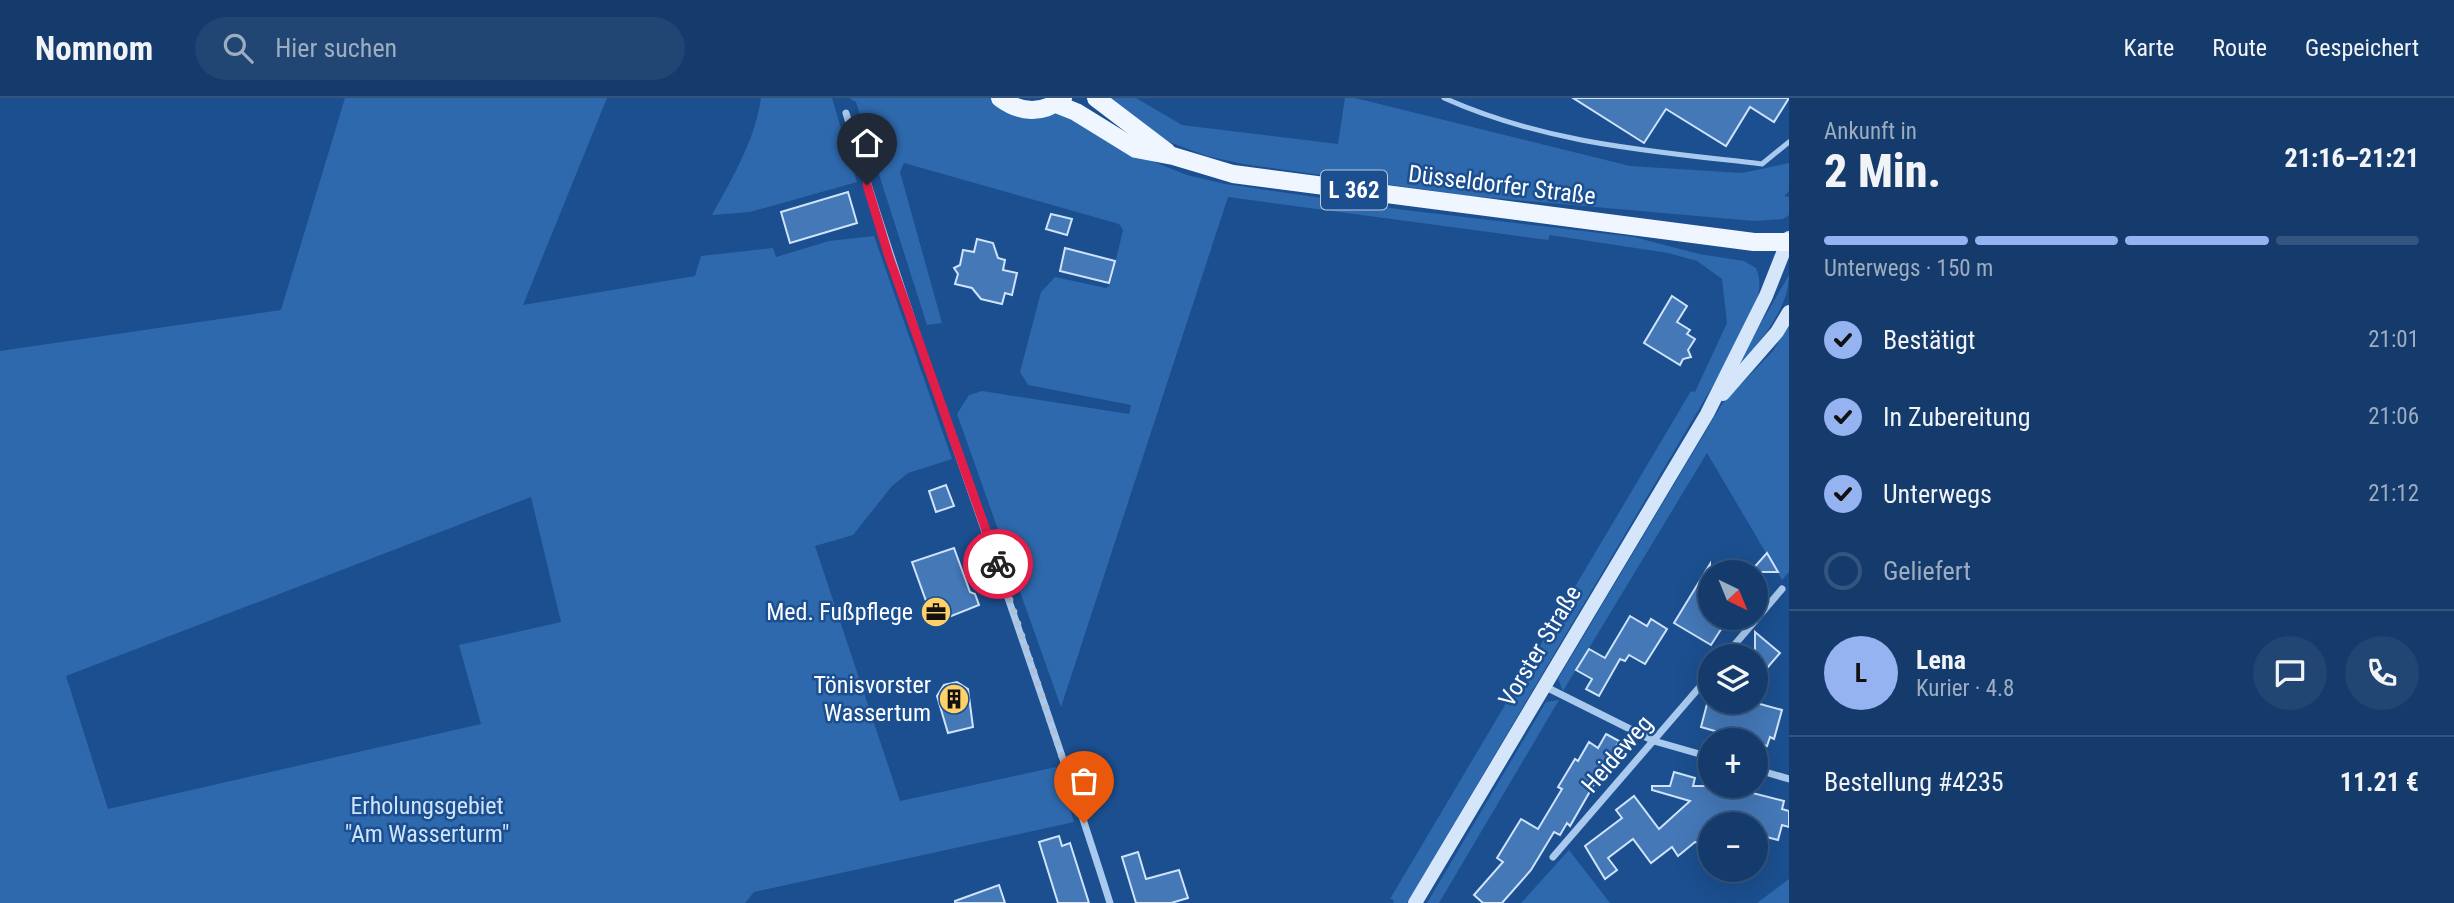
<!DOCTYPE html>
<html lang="de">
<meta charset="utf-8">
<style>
:root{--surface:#143b6b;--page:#214673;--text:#f1f3f6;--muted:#9dadc1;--line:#33557e;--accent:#95b2f1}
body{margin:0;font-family:"Roboto Condensed",sans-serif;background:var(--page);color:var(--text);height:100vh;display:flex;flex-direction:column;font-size:26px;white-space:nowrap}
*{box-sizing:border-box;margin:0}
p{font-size:23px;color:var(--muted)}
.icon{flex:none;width:38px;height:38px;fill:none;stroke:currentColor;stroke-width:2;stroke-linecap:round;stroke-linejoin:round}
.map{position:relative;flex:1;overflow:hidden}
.details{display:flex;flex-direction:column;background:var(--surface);width:665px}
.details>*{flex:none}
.needle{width:46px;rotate:137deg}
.tools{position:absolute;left:1698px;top:462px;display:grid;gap:14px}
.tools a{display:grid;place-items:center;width:70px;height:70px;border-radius:50%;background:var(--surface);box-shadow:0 7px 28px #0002,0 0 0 2px var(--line);font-size:35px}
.pin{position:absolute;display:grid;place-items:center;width:60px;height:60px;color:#fff;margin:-72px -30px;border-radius:50% 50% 50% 0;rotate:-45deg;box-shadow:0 0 7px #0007}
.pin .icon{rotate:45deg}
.courier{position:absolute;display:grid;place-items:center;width:70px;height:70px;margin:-35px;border:5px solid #e11d48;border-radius:50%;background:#fff;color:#222;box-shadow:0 2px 9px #0007}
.head em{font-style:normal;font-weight:800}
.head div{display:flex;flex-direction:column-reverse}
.head{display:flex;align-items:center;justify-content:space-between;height:119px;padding:0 35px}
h1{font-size:46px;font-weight:800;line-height:52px}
.bar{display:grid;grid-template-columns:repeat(4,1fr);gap:10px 7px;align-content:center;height:84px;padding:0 35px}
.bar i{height:9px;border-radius:5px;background:var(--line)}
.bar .active{background:var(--accent)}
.bar p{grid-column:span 4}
.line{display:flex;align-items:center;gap:18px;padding:0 35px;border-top:2px solid var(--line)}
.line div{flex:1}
.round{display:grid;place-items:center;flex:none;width:74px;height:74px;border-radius:37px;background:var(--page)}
ol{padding:0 35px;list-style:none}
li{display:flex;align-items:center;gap:21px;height:77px}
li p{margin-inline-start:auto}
li .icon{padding:7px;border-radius:50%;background:var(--accent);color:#111;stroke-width:4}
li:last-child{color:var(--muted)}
li i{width:38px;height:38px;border:4px solid var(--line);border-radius:50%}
header{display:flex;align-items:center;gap:42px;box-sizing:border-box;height:98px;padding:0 35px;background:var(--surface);border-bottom:2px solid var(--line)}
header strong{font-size:33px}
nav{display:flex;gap:38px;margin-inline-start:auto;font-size:24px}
.search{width:490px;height:63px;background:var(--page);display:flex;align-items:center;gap:18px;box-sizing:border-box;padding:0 24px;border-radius:38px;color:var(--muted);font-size:26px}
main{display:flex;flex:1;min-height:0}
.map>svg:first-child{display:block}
</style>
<header>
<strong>Nomnom</strong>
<div class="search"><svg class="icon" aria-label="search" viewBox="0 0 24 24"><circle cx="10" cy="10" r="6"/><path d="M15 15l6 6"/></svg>Hier suchen</div>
<nav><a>Karte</a><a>Route</a><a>Gespeichert</a></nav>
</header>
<main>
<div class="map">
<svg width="1789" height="805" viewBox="0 0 1789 805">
<rect width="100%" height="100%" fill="#1b4f8f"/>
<g fill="#2e69ad" fill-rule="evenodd">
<path d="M 345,0 L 607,0 L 523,207 L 695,178 L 701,158 L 773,150 L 776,159 L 829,143 L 874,138 L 952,361 L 908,375 L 892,388 L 853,437 L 815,448 L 900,703 L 1056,669 L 1074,724 L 754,794 L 745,805 L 0,805 L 0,253 L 281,212 ZM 531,399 L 561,524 L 459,547 L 481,626 L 108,711 L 66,578 Z"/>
<path d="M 761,0 L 832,0 L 857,84 L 750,114 L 712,117 C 732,80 755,43 761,0 Z"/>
<path d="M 849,0 L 989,0 L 1069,17 L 1139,58 L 1187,77 L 1225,86 L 1405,112 L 1634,139 L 1699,156 L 1744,163 L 1756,170 C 1767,195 1748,222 1738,245 L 1407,805 L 1393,805 L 1394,802 L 1390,801 L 1691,293 L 1695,294 L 1727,225 L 1722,181 L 1697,163 L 1668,155 L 1550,137 L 1548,142 L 1228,99 L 1061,609 L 957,316 L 969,297 L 982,293 L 1129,316 L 1131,307 L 1028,287 L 1020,274 L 1041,194 L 1055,179 L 1106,190 L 1110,187 L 1123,132 L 1119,126 L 904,65 L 900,74 L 942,225 L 927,227 L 856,4 Z"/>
<polygon points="1102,0 1136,0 1182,27 1338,46 1345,0 1355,0 1630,68 1742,75 1789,65 1789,93 1784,98 1789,99 1789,117 1783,121 1754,123 1470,98 1243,66 1207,58 1169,44"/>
<path d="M 1789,177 C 1789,216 1750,254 1727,283 Z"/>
<polygon points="1789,226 1789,474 1782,482 1707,355 1563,593 1558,581 1722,306 1773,253"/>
<polygon points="1559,602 1439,805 1427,805 1546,604"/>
<polygon points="1569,752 1610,805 1521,805"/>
<polygon points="1789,781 1789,805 1757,805"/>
</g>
<g fill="#4478b7" stroke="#cfe3fa" stroke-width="2">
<polygon points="1573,0 1789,0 1774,24 1750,9 1726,48 1666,11 1644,45"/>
<polygon points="848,94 857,125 790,145 781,114"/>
<polygon points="1051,116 1072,121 1067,137 1046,131"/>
<polygon points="977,141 993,145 998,160 1005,162 1003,172 1017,175 1012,197 1005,195 1002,206 981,201 972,190 955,186 958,176 954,170 960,167 963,152 974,154"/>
<polygon points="1065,150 1115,163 1109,185 1060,173"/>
<polygon points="1672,198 1687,208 1677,224 1690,232 1687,236 1695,241 1688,252 1691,259 1683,261 1680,267 1644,245"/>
<polygon points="946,387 954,408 936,414 929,393"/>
<polygon points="954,450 970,494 975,496 979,507 934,525 912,464"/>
<polygon points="1767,455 1778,474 1750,474"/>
<polygon points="1710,466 1710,520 1725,525 1711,547 1674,525"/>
<polygon points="1630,518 1647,528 1651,521 1667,531 1645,566 1629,557 1625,563 1620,561 1599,598 1586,591 1592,581 1576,572 1589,551 1605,560"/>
<polygon points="1755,534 1780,555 1755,584"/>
<polygon points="957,584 968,591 973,629 948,635 937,598 944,587"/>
<polygon points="1718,604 1753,604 1782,612 1774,641 1770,639 1767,648 1701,629 1707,606 1717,609"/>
<polygon points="1606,636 1619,643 1570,728 1567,725 1560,737 1554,734 1531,772 1502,805 1483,805 1474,797 1503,764 1497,760 1521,721 1538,731 1562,691 1558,689 1575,661 1578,663 1589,644 1598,650"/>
<polygon points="1674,674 1695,680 1693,688 1725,688 1784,703 1782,711 1789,713 1789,729 1782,727 1778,742 1755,736 1755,726 1709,726 1704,746 1695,744 1678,758 1672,749 1651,765 1633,741 1608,760 1617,772 1605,781 1585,748 1622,720 1616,712 1634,698 1659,731 1690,703 1652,692 1652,688 1670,688"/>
<polygon points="1059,738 1062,748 1070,745 1089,805 1058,805 1039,744"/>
<polygon points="1138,754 1146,781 1179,772 1188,800 1171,805 1136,805 1122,759"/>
<polygon points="999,787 1005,805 955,805 955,803"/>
</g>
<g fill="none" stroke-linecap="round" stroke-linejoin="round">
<path stroke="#a9c9ee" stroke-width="5" d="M 1444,0 C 1547,46 1651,53 1762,66 L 1789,44"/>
<g stroke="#a9c9ee" stroke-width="7">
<path d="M 846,15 C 926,281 1027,540 1110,805"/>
<polyline points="1725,558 1782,491"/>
<polyline points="1544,588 1654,643 1710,659"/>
<polyline points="1755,671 1789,681"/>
<polyline points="1553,759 1710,577"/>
</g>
<g stroke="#d6e6fa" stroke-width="14">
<polyline points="1723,296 1777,234 1789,214"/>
<polyline points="1415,805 1707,316 1766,198 1789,140"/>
</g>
<g stroke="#f0f6ff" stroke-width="18">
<path d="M 1000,0 C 1020,15 1042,17 1063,0"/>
<polyline points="1096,0 1167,54"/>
<polyline points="1056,6 1076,14 1136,51 1173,58 1233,76 1754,144 1789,144"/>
</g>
</g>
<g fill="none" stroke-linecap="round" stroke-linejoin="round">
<polyline stroke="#afc1d8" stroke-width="7" stroke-dasharray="0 12.6" points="998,466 1084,725"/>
<polyline stroke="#e11d48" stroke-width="9" points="867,87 889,159 998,466"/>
</g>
<defs>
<g id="office-disc" transform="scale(1.575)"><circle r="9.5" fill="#ffd166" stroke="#1b4f8f"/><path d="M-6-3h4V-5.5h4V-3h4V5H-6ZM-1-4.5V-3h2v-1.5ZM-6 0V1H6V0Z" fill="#111"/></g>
<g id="building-disc" transform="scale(1.575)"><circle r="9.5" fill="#ffd166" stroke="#1b4f8f"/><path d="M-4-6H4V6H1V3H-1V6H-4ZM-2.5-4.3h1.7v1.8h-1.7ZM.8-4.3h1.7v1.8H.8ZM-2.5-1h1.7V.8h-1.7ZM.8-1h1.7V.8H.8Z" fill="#111"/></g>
</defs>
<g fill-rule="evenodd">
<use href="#office-disc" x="936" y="514"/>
<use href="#building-disc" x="954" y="601"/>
</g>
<g text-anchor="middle" stroke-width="5" stroke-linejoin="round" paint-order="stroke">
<rect fill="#1b4f8f" stroke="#bbcadd" stroke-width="2" x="1321" y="72.5" width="66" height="39" rx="5"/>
<g font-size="23" font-weight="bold" fill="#fff">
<text x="1354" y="100">L 362</text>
</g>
<g font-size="24" fill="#fff" stroke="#1b4f8f">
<text transform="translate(1502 87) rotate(7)" y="8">Düsseldorfer Straße</text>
<text transform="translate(1540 548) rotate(-59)" y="8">Vorster Straße</text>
<text transform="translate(1617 656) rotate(-49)" y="8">Heideweg</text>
</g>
<g font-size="24" fill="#fff" stroke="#1b4f8f" text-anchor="end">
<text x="913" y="522">Med. Fußpflege</text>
<text x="931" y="595">Tönisvorster<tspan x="931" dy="28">Wassertum</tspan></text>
</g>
<g font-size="24" fill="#cfe3fa" stroke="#1b4f8f">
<text x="427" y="716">Erholungsgebiet<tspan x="427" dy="28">"Am Wasserturm"</tspan></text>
</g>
</g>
</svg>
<div class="tools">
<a><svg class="needle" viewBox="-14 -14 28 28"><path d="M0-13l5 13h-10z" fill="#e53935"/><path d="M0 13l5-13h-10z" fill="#9dadc1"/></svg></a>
<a><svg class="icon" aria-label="layers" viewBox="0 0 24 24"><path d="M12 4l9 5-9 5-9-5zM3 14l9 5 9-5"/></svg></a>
<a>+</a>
<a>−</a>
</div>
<div class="pin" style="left:1084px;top:725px;background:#ea580c"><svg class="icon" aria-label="bag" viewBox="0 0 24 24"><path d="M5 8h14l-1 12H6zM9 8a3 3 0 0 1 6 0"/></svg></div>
<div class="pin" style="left:867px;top:87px;background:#1f2937"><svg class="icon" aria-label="home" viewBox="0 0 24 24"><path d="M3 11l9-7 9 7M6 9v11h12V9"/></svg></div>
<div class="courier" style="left:998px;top:466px"><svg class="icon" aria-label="bike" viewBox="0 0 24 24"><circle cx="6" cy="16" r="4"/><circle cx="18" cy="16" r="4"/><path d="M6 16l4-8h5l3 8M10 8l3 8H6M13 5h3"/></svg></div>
</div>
<section class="details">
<div class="head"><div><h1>2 Min.</h1><p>Ankunft in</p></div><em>21:16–21:21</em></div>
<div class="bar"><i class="active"></i><i class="active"></i><i class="active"></i><i></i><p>Unterwegs · 150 m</p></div>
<ol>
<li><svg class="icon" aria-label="check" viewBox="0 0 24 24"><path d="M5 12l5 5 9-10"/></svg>Bestätigt<p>21:01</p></li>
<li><svg class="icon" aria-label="check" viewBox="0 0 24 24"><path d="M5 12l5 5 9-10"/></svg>In Zubereitung<p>21:06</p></li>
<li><svg class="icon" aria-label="check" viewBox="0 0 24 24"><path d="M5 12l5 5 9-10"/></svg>Unterwegs<p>21:12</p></li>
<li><i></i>Geliefert</li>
</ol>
<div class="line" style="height:126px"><b class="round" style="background:var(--accent);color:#111">L</b><div><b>Lena</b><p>Kurier · 4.8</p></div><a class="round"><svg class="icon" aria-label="chat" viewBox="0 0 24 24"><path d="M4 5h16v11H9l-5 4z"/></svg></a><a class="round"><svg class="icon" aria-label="phone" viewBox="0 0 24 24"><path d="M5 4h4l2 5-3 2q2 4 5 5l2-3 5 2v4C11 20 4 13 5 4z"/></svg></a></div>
<div class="line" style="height:91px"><div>Bestellung #4235</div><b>11.21 €</b></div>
</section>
</main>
